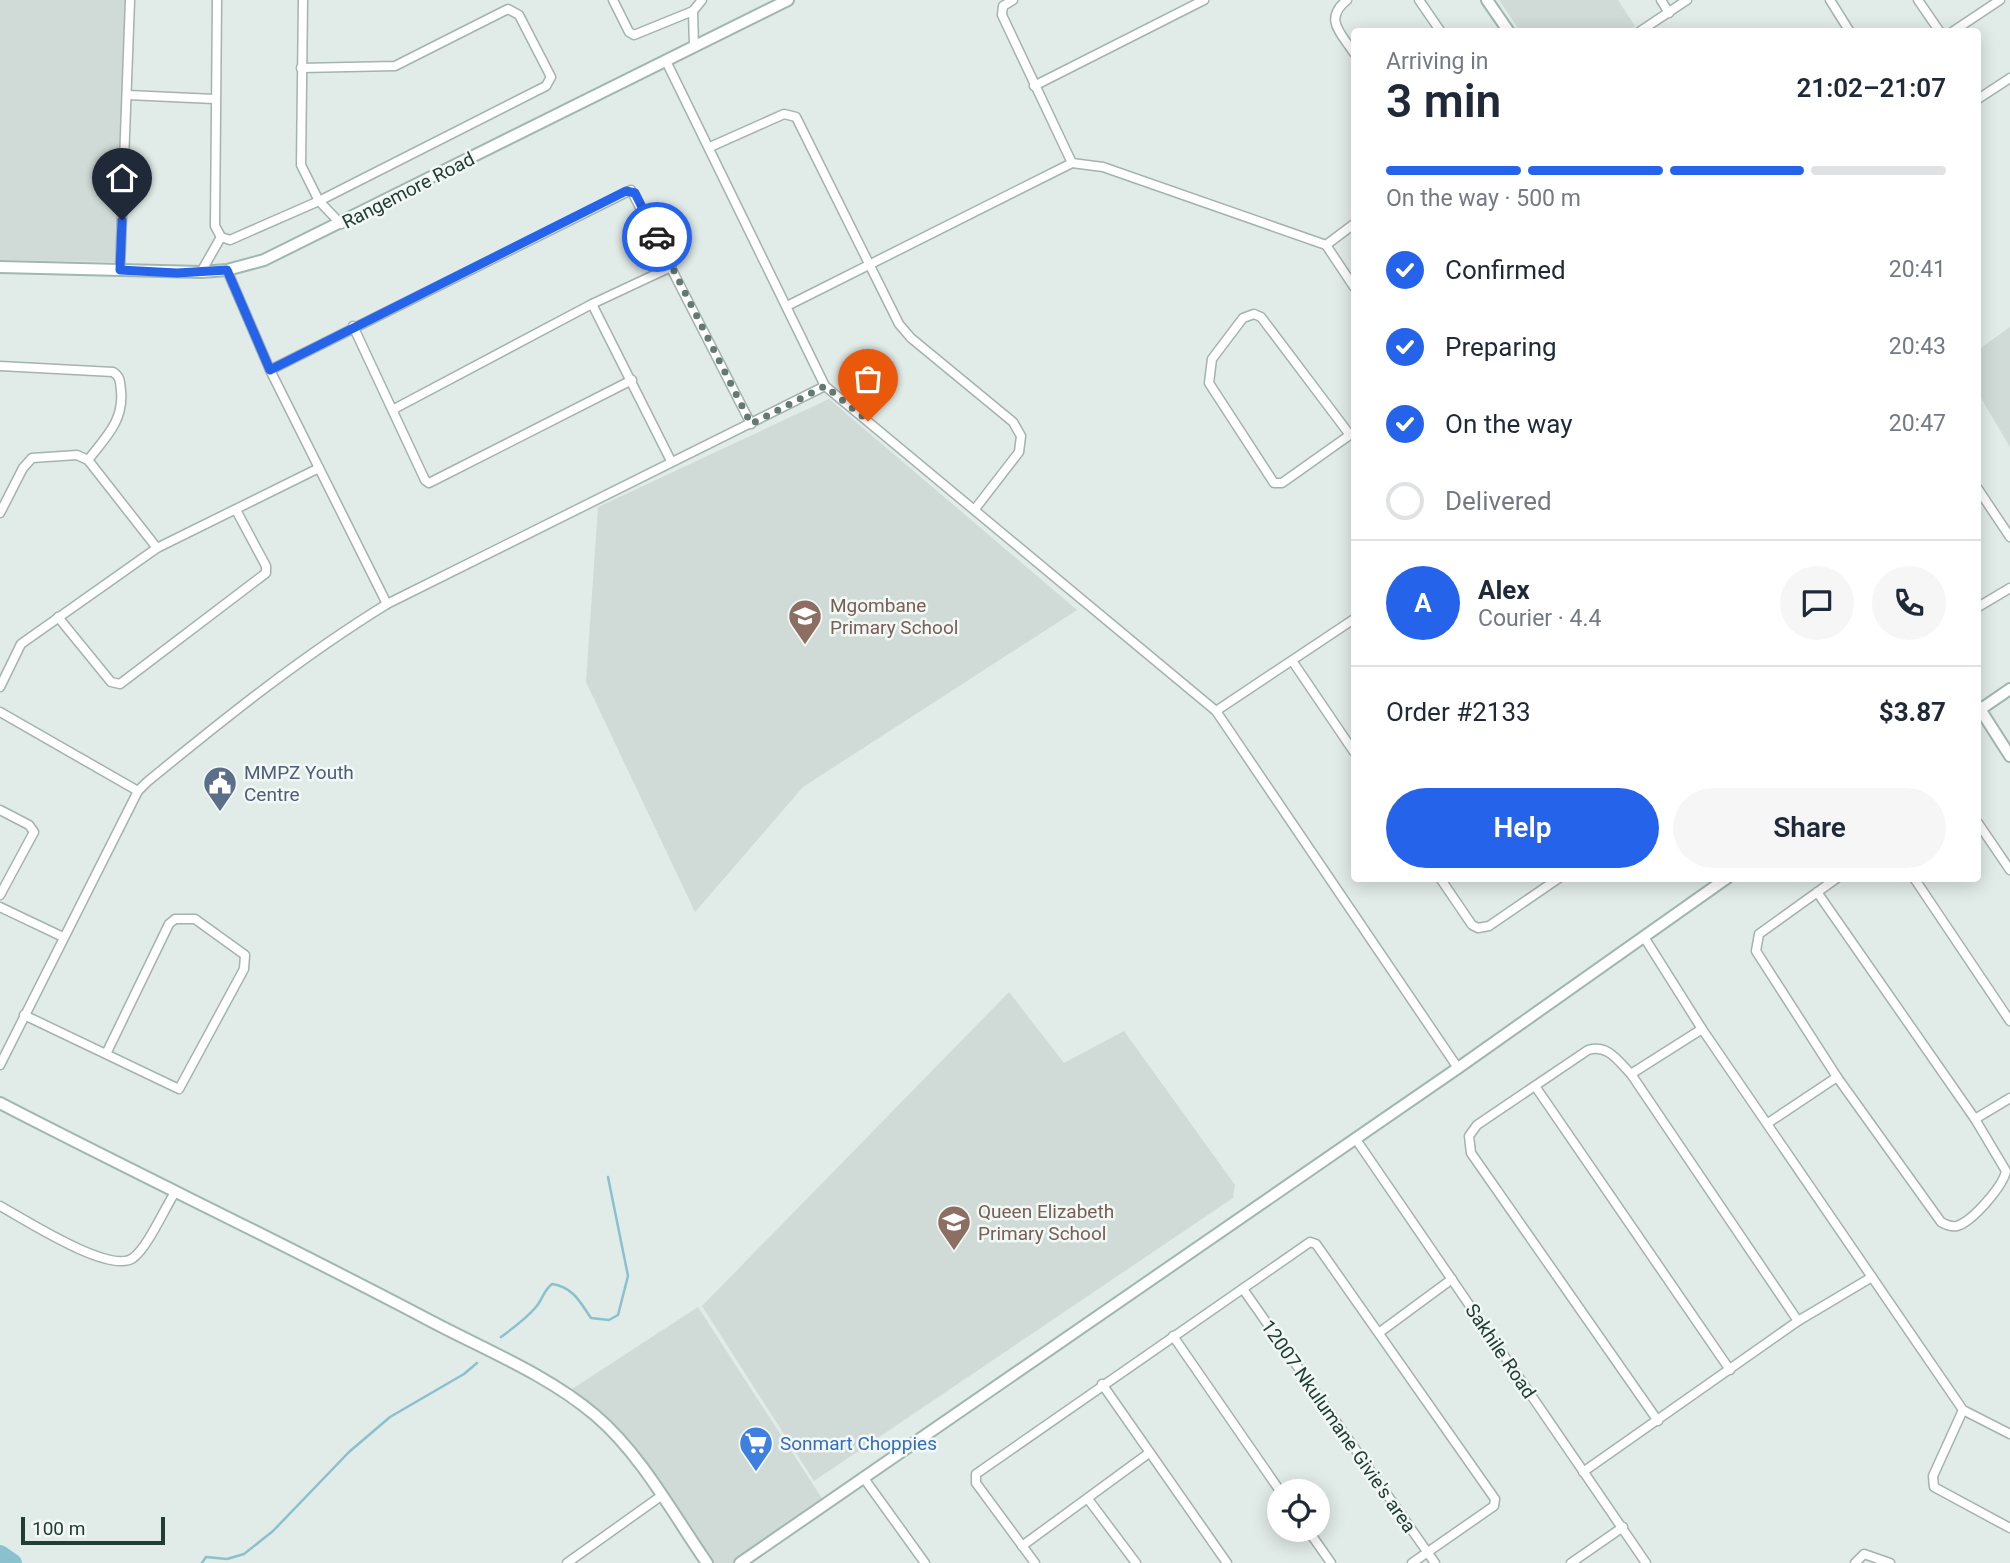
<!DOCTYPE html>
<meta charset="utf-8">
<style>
:root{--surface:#fff;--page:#f6f6f7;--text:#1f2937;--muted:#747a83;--line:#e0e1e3;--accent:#2563eb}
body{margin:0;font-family:Roboto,sans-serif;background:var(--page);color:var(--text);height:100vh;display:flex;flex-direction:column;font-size:26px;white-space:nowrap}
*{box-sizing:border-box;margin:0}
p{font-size:23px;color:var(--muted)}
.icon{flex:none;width:38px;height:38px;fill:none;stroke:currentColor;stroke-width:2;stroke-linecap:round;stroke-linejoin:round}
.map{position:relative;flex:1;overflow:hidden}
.details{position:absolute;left:1351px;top:28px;width:630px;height:854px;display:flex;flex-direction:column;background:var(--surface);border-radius:7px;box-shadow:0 4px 18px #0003}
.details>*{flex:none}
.buttons{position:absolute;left:1267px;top:1479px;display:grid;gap:14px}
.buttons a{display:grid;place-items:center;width:63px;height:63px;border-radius:50%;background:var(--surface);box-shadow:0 4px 18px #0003;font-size:35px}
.scale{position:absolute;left:21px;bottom:18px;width:144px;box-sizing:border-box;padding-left:7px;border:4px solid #223c36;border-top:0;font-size:19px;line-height:24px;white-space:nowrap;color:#223c36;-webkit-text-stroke:5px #f2f8f5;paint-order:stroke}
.pin{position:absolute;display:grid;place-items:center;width:60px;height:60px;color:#fff;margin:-72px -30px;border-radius:50% 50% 50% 0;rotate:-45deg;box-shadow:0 0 7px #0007}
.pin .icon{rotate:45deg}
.courier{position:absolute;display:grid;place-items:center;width:70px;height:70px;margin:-35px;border:5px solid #2563eb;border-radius:50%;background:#fff;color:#222;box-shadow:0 2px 9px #0007}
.overview em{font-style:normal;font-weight:600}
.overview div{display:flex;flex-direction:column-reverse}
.overview{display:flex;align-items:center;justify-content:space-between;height:119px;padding:0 35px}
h1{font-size:46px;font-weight:600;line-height:52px}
.bar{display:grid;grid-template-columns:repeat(4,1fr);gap:10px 7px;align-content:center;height:84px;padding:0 35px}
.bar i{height:9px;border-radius:5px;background:var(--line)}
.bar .current{background:var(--accent)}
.bar p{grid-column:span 4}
.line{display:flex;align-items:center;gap:18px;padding:0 35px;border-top:2px solid var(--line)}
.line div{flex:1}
.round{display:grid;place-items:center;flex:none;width:74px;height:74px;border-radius:37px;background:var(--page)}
ol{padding:0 35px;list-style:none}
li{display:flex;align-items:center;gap:21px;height:77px}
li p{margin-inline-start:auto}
li .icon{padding:7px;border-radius:50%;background:var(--accent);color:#fff;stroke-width:4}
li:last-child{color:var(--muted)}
li i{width:38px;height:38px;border:4px solid var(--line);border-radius:50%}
.cta{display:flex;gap:14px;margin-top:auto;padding:14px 35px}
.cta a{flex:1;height:80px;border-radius:42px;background:var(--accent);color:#fff;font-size:28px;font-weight:600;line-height:80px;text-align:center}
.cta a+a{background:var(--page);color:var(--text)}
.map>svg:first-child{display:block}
</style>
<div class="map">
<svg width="2010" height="1563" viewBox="0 0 2010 1563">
<rect width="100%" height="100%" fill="#e1ebe7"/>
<g fill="#d0dbd7">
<polygon points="0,0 125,0 117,262 0,260"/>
<polygon points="1499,0 1618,0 1635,26 1628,32 1520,31"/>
<polygon points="2010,327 2010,447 1978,393 1978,350"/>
<polygon points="829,399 1077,610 803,787 695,912 586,682 598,507"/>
<polygon points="1009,992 1064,1063 1124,1031 1235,1185 1233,1198 814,1481 702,1306"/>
<polygon points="698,1307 823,1500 732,1563 711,1563 631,1445 569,1391"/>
</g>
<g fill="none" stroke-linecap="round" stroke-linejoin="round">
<g stroke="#8ac1cf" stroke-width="2.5">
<path d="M 501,1337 C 513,1328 526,1319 536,1307 C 543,1299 543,1291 552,1284 C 573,1287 580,1302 591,1318 L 609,1320 L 618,1315 L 628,1276 L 608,1177"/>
<polyline points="202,1563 206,1557 227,1559 244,1554 273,1531 349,1452 390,1417 464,1374 477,1363"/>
</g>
<polyline stroke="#8ac1cf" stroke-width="18" points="0,1554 13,1563"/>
<g stroke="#a4b3ae" stroke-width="11">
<g id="street">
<polyline points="217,0 215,226 221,237 230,240 319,201 546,86 551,77 519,15 508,9 395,66 301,68"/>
<polyline points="303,0 301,165 319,201 341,224"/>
<polyline points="613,0 629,32 634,35 693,11 702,0"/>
<polyline points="1013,0 1003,6 1002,15 1072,163"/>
<path d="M 1347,0 C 1323,19 1341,33 1354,53"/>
<polyline points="1419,0 1441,32"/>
<polyline points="1661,0 1669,13"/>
<polyline points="1830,0 1850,32"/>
<polyline points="1918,0 1940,32"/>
<polyline points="693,11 694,47"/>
<polyline points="1639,32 1687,0"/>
<polyline points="1952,32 2000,0"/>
<polyline points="666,61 825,386 1216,711 1458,1068"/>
<polyline points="1034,86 1204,0"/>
<polyline points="128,95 214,99"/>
<polyline points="1978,99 2010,78"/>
<polyline points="710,147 784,114 796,117 899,324 911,338 1013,422 1021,436 1019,452 975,509"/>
<polyline points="1326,245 1354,224"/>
<polyline points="120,270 130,0"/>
<polyline points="227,270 270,370 387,604"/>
<polyline points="201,272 221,237"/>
<polyline points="592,304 671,461"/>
<polyline points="787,306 1072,163 1103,167 1326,245 1354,287"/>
<polyline points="353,326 425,480 429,483 632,380"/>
<path d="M 0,366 L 113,372 C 121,377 120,383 121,391 C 124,421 105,438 88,460 L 77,455 L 32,458 L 23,468 L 0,513"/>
<polyline points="270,370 631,190 751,424"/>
<polyline points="394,409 592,304 671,267"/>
<polyline points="1350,435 1261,317 1254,314 1243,318 1212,359 1209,383 1274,483 1282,483 1354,432"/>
<polyline points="88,460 157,548"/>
<polyline points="1978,489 2010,537"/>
<polyline points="1978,607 2010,588"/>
<polyline points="58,617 111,682 120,684 266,573 266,566 236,510"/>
<polyline points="1293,662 1354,752"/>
<polyline points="0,687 21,644 157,548 319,468"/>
<polyline points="1216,711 1354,619"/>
<polyline points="0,712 138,791"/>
<polyline points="0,810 29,825 34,832 0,895"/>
<polyline points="1978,823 2010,870"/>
<polyline points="1440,878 1472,925 1478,928 1489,926 1559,878"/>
<polyline points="1914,878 2010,1021"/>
<path d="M 1817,892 L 1975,1119 L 2006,1171 C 2003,1186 1973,1221 1957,1226 C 1951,1227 1946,1225 1941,1222 L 1837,1077 L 1756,951 L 1759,934 L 1837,878"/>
<polyline points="0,907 63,937"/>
<polyline points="1644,937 1702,1029 1963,1410 2010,1434"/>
<polyline points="24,1015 179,1089 244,969 245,955 195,919 175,919 169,924 106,1054"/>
<path d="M 0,1065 L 138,791 L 147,782 C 225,718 301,657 387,604 L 825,386"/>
<polyline points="1631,1074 1702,1029"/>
<polyline points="1535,1086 1730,1370"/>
<polyline points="1975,1119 2010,1098"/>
<polyline points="1768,1123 1837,1077"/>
<polyline points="1355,1138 1646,1563"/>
<path d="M 0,1206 C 24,1219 110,1275 133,1258 C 147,1248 164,1210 174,1194"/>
<polyline points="1243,1289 1435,1563"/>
<polyline points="1380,1332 1452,1279"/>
<polyline points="1173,1336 1280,1491"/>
<polyline points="1102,1384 1227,1563"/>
<polyline points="1963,1410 1933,1476 1934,1487 2010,1528"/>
<path d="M 1658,1421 L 1471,1153 L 1469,1136 L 1477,1125 L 1588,1050 C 1608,1044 1618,1061 1631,1074 L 1798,1321"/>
<polyline points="1583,1472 1798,1321 1872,1277"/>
<polyline points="863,1477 925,1563"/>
<polyline points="1088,1499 1136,1563"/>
<polyline points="1308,1530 1331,1563"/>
<polyline points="1022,1546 1149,1453"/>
<polyline points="567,1563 661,1496"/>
<polyline points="1035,1563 976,1483 976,1474 1310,1242 1316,1244 1495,1499 1494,1506 1412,1563"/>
<polyline points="1571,1563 1623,1527"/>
<polyline points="1855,1563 1864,1554 1890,1563"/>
</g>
</g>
<g stroke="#a0b7b0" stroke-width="14">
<g id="secondary">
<polyline points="1487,0 1509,32"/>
<polyline points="0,267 201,272 227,270 264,260 788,0"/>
<polyline points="1978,706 2010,756"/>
<polyline points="1978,711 2010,689"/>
<path d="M 0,1103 C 141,1176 285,1244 425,1318 C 481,1348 547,1374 595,1415 C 641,1454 673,1514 707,1563"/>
<polyline points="740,1563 1458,1068 1727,878"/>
</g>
</g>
<use href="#street" stroke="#fff" stroke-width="8"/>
<use href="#secondary" stroke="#fff" stroke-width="10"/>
</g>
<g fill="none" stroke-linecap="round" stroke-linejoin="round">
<polyline stroke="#657974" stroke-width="7" stroke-dasharray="0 12.6" points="657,237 751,424 825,386 868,421"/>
<polyline stroke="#2563eb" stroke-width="9" points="122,220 120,270 177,273 227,270 270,370 626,191 635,193 657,237"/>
</g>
<defs>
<g id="school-pin" transform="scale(1.75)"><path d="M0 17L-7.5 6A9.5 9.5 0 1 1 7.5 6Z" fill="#8d6e63" stroke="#f2f8f5"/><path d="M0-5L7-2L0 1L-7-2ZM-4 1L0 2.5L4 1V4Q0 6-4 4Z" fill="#fff"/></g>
<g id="civic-pin" transform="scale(1.75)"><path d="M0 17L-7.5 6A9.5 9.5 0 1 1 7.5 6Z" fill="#5c6f8a" stroke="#f2f8f5"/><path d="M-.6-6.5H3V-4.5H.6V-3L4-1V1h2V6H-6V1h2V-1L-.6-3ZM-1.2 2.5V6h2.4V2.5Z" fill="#fff"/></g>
<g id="supermarket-pin" transform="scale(1.75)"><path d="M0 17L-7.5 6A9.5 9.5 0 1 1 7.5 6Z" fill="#3f7fe0" stroke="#f2f8f5"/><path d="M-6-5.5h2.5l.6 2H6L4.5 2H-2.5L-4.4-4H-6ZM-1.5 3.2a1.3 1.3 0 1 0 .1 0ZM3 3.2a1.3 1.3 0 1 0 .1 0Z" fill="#fff"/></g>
</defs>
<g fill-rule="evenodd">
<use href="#school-pin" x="805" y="616"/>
<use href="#civic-pin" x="220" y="783"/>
<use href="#school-pin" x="954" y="1222"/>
<use href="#supermarket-pin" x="756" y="1443"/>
</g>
<g text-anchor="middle" stroke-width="5" stroke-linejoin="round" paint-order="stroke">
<g font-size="19" fill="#223c36" stroke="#f2f8f5">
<text transform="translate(408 190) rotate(-27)" y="7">Rangemore Road</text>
<text transform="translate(1501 1351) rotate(56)" y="7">Sakhile Road</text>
<text transform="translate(1339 1426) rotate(55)" y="7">12007 Nkulumane Givie's area</text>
</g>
<g font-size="19" fill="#785e54" stroke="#f2f8f5" text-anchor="start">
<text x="830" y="612">Mgombane<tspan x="830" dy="22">Primary School</tspan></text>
<text x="978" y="1218">Queen Elizabeth<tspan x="978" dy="22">Primary School</tspan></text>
</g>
<g font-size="19" fill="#4e5e75" stroke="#f2f8f5" text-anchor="start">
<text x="244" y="779">MMPZ Youth<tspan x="244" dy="22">Centre</tspan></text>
</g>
<g font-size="19" fill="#366cbe" stroke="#f2f8f5" text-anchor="start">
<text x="780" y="1450">Sonmart Choppies</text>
</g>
</g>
</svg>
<div class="buttons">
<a><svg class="icon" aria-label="locate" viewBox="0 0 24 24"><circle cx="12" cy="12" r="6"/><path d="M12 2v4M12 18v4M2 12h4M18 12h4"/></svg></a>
</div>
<div class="scale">100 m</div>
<div class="pin" style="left:868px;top:421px;background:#ea580c"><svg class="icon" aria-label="bag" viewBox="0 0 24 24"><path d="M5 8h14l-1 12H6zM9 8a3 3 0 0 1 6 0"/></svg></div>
<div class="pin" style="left:122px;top:220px;background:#1f2937"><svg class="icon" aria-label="home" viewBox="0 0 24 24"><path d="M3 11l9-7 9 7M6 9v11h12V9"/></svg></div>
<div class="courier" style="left:657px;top:237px"><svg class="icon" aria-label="car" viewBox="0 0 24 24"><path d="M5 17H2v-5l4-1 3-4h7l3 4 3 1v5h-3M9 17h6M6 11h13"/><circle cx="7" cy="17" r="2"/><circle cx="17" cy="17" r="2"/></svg></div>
<section class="details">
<div class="overview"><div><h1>3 min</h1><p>Arriving in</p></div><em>21:02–21:07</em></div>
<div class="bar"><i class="current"></i><i class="current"></i><i class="current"></i><i></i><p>On the way · 500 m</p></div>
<ol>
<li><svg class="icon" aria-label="check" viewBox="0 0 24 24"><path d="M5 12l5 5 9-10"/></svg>Confirmed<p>20:41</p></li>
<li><svg class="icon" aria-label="check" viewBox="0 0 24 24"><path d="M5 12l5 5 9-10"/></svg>Preparing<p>20:43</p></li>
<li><svg class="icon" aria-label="check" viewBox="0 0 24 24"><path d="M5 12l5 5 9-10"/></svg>On the way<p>20:47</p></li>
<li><i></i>Delivered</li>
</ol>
<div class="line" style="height:126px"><b class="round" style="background:var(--accent);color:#fff">A</b><div><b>Alex</b><p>Courier · 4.4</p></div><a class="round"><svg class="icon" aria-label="chat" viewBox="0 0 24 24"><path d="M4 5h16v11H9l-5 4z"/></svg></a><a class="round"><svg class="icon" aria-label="phone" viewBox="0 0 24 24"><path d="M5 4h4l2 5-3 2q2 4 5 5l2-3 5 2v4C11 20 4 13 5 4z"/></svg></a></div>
<div class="line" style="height:91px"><div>Order #2133</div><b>$3.87</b></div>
<div class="cta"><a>Help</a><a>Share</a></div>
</section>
</div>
